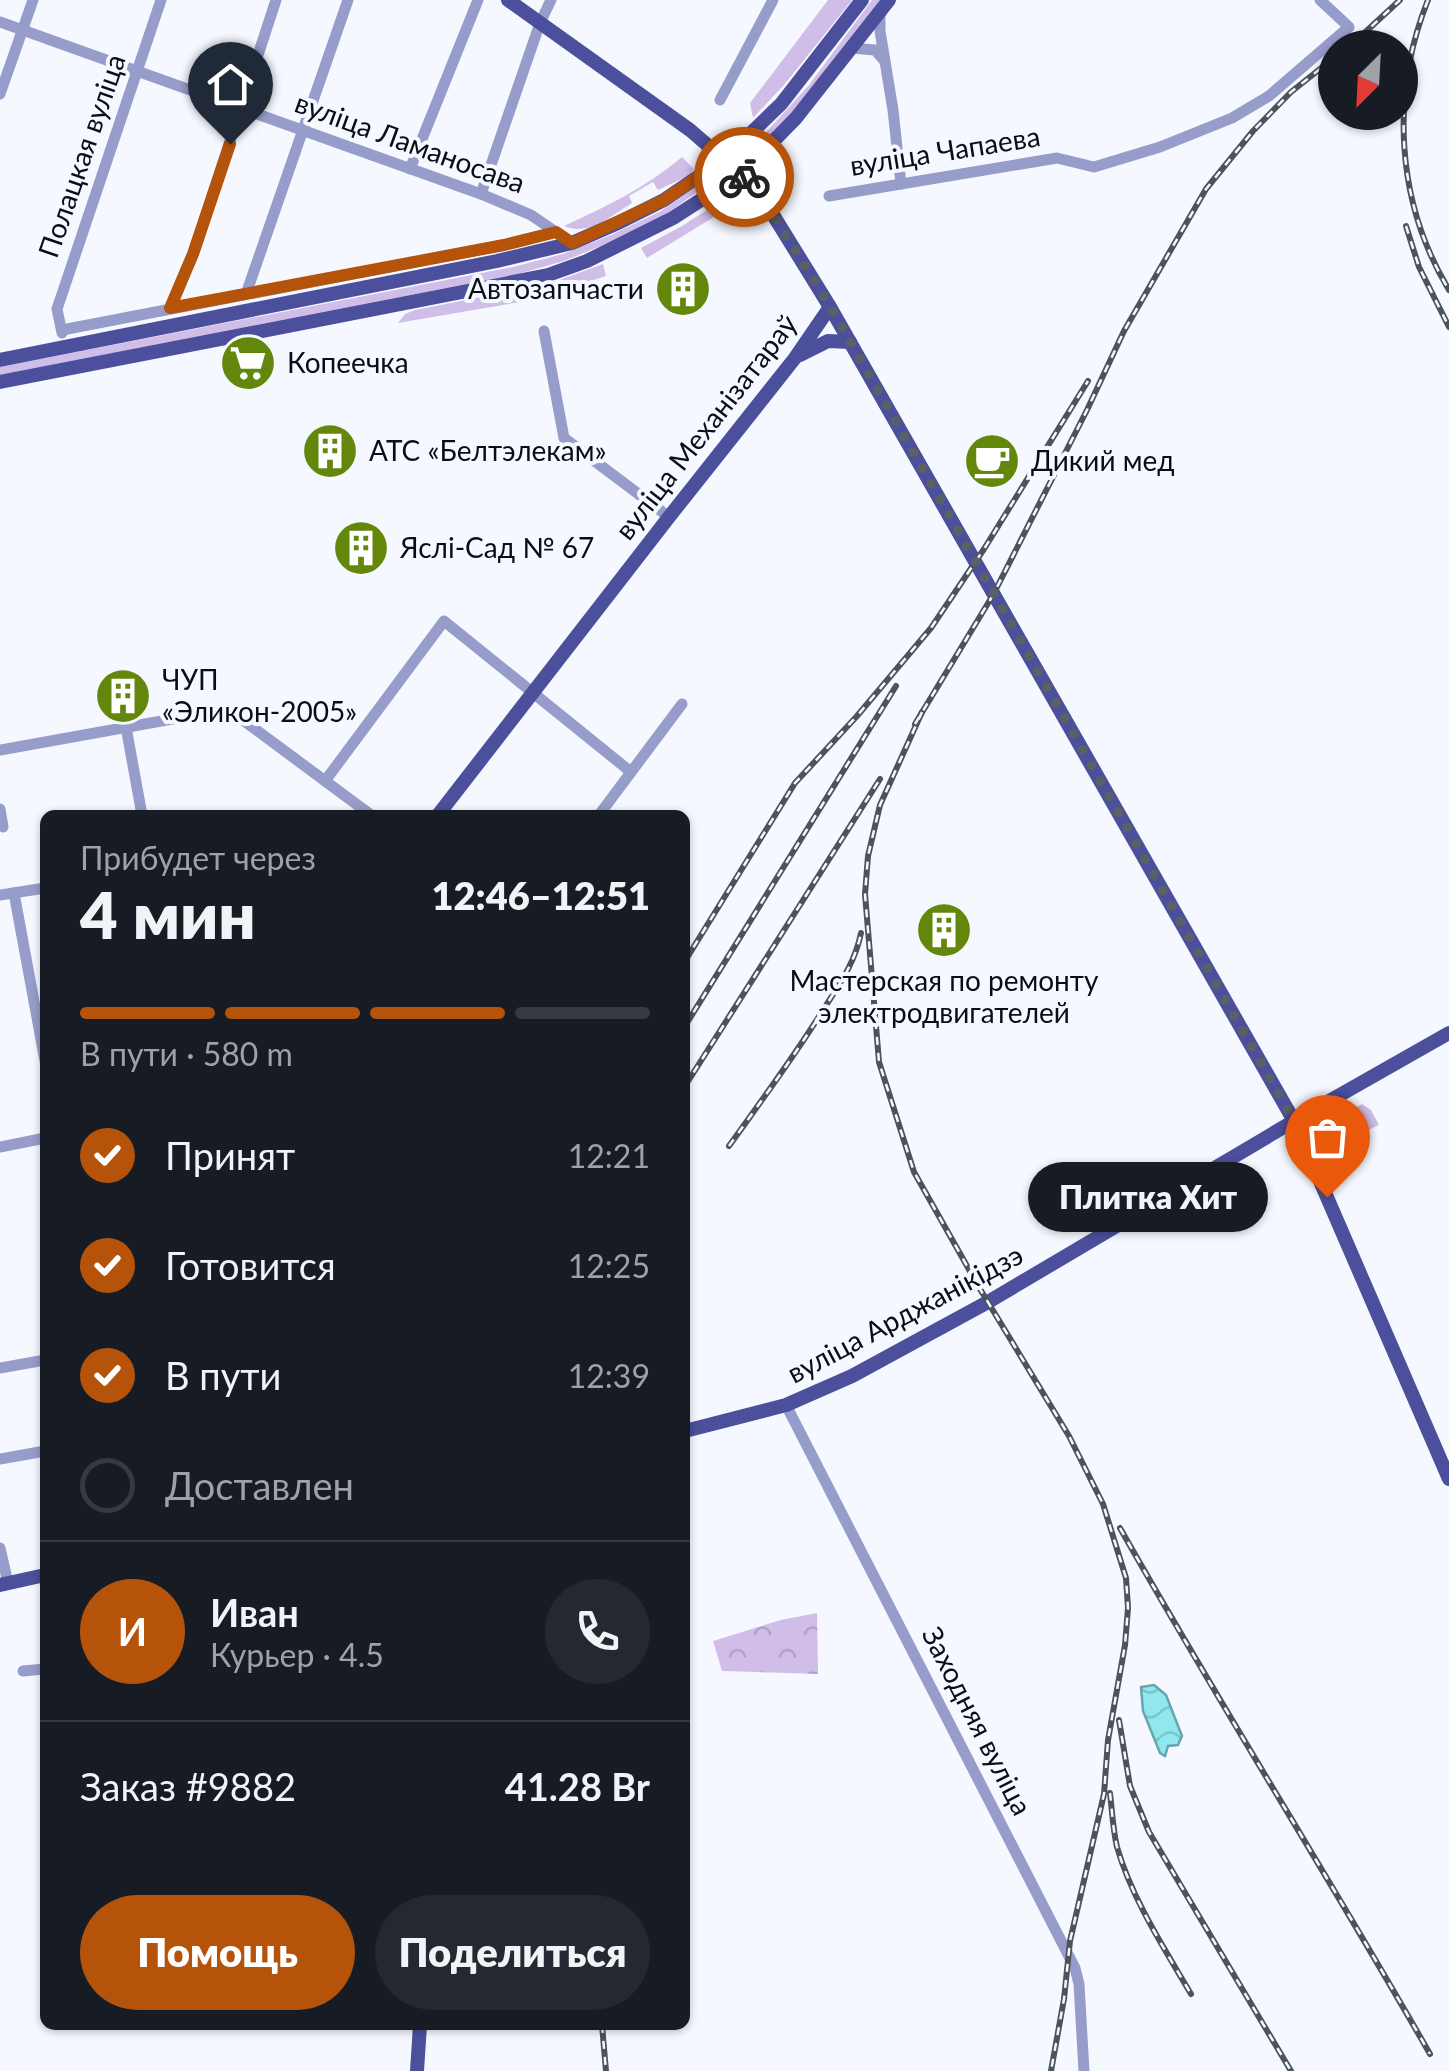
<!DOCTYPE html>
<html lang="ru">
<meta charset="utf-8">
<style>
:root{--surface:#171b24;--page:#242831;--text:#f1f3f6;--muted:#9ea1a6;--line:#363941;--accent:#b45309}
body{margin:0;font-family:Lato,sans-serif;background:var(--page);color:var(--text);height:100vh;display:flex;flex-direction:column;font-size:38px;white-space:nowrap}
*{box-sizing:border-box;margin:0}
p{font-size:32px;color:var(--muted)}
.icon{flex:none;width:55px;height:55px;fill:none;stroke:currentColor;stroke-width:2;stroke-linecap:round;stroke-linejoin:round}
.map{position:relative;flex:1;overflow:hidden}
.sheet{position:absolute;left:40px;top:810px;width:650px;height:1220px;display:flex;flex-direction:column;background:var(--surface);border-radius:15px;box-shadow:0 2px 8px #0004}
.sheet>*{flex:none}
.needle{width:65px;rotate:204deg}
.fabs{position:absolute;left:1318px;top:30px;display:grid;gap:20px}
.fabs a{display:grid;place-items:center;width:100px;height:100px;border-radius:50%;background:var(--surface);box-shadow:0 2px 8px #0004;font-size:50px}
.pin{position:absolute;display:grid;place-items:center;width:85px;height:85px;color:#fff;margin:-102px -42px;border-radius:50% 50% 50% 0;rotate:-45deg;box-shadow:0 0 10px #0007}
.pin .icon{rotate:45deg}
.courier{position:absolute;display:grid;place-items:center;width:100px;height:100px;margin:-50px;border:8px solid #b45309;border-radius:50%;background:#fff;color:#222;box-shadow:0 2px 12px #0007}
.bubble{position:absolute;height:70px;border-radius:35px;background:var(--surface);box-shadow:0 2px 8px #0004;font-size:32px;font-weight:800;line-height:70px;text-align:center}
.overview em{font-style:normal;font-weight:800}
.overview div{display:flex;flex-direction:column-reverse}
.overview{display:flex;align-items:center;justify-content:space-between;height:170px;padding:0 40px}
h1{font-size:65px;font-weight:800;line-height:75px}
.bar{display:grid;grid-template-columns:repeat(4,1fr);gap:15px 10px;align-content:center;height:120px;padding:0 40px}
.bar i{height:12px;border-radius:8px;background:var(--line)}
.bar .selected{background:var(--accent)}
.bar p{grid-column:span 4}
.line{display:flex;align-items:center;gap:25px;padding:0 40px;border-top:2px solid var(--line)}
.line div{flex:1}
.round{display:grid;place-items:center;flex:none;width:105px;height:105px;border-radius:52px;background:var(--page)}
ol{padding:0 40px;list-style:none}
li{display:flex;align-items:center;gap:30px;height:110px}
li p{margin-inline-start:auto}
li .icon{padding:10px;border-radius:50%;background:var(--accent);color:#fff;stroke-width:4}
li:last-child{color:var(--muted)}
li i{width:55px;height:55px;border:5px solid var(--line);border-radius:50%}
.primary-button{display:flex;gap:20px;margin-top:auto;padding:20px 40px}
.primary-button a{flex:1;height:115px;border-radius:60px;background:var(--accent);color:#fff;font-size:40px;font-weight:800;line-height:115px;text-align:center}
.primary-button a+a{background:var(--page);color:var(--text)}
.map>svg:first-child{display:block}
</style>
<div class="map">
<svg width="1449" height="2071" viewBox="0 0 1449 2071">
<defs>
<pattern id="forest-crowns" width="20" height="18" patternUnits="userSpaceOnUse" patternTransform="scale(2.5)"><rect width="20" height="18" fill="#d0bee9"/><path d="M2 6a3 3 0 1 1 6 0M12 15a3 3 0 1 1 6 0" fill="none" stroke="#b1a2c7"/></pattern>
<pattern id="water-waves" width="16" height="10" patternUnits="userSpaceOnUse" patternTransform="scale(2.5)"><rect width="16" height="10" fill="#90e7ee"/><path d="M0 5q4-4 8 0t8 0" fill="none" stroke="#7bc5cb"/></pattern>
</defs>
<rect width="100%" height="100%" fill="#f5f9ff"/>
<g fill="#d0bee9">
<polygon points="828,0 852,0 784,85 753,118 750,103"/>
<polygon points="872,0 882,0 792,112 753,153 749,154 749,151 809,85"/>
<path d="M 682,157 L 694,169 L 688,176 L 658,190 L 653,182 L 629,196 L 632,203 C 612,215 589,237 564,226 C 607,206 645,188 682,157 Z"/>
<polygon points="713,175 717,175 716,178 665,215 613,241 564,261 518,274 0,375 0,367 513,267 563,254 611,235 661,211"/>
<polygon points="721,201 727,209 647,258 641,248 682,226"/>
<polygon points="603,264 606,276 532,300 398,323 405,314 415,310 551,283"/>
<polygon points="1362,1104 1371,1110 1379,1125 1334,1146 1325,1126"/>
</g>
<polygon fill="url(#forest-crowns)" points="817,1613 818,1674 722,1671 713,1641 781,1620"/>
<polygon fill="url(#water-waves)" stroke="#67a6ae" stroke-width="2.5" points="1154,1685 1166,1695 1182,1736 1178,1745 1168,1746 1165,1756 1160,1753 1143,1711 1141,1687"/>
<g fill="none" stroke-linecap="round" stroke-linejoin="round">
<g stroke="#979dca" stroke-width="11">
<polyline points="880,11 880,31 893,110 901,184"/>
<polyline points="0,22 481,194 531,215 572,243"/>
<polyline points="851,48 875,50 884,60"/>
<polyline points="0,94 33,0"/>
<polyline points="720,100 773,0"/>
<polyline points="410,169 478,0"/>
<polyline points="481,194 540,23 551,0"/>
<polyline points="829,196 1057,158 1094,167 1160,147 1232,118 1269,96 1349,27 1320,0"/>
<polyline points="246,294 348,0"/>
<polyline points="171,308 193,254 276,0"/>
<polyline points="62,330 504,245 556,232"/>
<polyline points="544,331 564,438 669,517"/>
<polyline points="62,333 57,309 161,0"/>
<polyline points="126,727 142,815"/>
<polyline points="0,750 228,709 371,815"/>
<polyline points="325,781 444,621 631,772"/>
<polyline points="0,809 3,827"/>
<polyline points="599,815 682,704"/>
<polyline points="14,893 45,1061"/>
<polyline points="0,895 45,888"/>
<polyline points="0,1147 45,1138"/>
<polyline points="0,1368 45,1360"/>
<polyline points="786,1405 1075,1968 1079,1984 1084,2071"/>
<polyline points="0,1459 45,1451"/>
<polyline points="0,1548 8,1583"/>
<polyline points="23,1671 45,1669"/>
</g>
<g stroke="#4c4f9c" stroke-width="14">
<polyline points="508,0 690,130 741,174 759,192 830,307 1294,1121 1449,1479"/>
<polyline points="800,355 828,341 850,342"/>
<polyline points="0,360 497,261 572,243 620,222 664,200 724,159 781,104 862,0"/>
<polyline points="0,382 503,284 548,275 587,261 673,218 741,174 796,118 889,0"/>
<polyline points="438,815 669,517 795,358 830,307"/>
<polyline points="685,1431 786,1405 852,1376 988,1302 1294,1121 1449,1033"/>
<polyline points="0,1585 45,1575"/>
<polyline points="417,2071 420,2025"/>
</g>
<g stroke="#4d535b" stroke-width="6">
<g id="rail">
<path d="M 1428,0 C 1390,95 1396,202 1449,290"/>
<polyline points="1348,48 1400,0"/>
<polyline points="1406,226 1419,267 1449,327"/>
<polyline points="922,712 880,805 868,856 865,894 879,1062 914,1172 980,1289 1069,1436 1103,1504 1126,1578 1128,1608 1125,1645 1108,1740 1104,1794 1070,1941 1064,1999 1051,2071"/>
<polyline points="915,724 993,595 1087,410 1124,331 1206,189 1253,131 1291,92 1335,57"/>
<polyline points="685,961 795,783 857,716 931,628 984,549 1088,381"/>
<polyline points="685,1026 896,686"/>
<polyline points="685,1086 880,779"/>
<path d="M 729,1146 C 761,1101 794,1057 823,1010 C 839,985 855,963 861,933"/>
<path d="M 1120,1528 C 1220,1705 1329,1877 1430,2054"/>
<polyline points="1119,1720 1130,1786 1149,1832 1291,2071"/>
<path d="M 1110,1793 C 1112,1810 1113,1830 1117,1847 C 1132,1899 1164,1948 1191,1994"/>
<polyline points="602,2025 606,2071"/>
</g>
</g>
<use href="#rail" stroke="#f5f9ff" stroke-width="2.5" stroke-dasharray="8" stroke-linecap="butt"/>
</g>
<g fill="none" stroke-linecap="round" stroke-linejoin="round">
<polyline stroke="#5a6068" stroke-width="10" stroke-dasharray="0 18" points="744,177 759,192 830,306 1294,1121 1327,1197"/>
<polyline stroke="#b45309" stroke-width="12" points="230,144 193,254 170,308 504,245 556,232 572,243 664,200 724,159 744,177"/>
</g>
<defs>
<g id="building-disc" transform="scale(2.875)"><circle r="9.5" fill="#62870b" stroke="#f5f9ff"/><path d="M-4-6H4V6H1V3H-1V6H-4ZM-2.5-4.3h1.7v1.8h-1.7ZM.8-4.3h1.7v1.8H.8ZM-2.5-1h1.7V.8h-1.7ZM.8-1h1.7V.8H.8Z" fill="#fff"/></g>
<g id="supermarket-disc" transform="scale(2.875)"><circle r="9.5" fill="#62870b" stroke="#f5f9ff"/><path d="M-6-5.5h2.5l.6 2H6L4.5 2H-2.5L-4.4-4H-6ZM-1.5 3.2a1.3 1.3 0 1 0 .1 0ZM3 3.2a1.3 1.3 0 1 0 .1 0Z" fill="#fff"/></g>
<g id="cafe-disc" transform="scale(2.875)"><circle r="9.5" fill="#62870b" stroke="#f5f9ff"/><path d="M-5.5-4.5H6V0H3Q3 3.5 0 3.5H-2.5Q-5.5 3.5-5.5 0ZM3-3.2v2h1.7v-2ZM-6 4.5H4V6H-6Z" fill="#fff"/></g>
</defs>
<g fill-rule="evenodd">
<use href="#building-disc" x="683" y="289"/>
<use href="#supermarket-disc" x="248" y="363"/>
<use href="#building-disc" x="330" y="451"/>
<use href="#cafe-disc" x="992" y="461"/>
<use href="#building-disc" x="361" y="548"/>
<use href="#building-disc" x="123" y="696"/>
<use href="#building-disc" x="944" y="930"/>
</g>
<g text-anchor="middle" stroke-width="8" stroke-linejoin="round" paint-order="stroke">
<g font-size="28" fill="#070e17" stroke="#f5f9ff">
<text transform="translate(410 143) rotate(20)" y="10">вуліца Ламаносава</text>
<text transform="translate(945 151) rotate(-9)" y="10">вуліца Чапаева</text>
<text transform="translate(82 156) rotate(-71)" y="10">Полацкая вуліца</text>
<text transform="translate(706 427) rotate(-52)" y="10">вуліца Механізатараў</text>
<text transform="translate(905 1314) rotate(-28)" y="10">вуліца Арджанікідзэ</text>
<text transform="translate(977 1721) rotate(63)" y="10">Заходняя вуліца</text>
</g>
<g font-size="28" fill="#070e17" stroke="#f5f9ff" text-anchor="start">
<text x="644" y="299" text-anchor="end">Автозапчасти</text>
<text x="287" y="373">Копеечка</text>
<text x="369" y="461">АТС «Белтэлекам»</text>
<text x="1031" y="471">Дикий мед</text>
<text x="400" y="558">Яслі-Сад № 67</text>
<text x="162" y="690">ЧУП<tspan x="162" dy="32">«Эликон-2005»</tspan></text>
<text x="944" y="991" text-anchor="middle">Мастерская по ремонту<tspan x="944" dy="32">электродвигателей</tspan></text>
</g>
</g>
</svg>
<div class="fabs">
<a><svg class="needle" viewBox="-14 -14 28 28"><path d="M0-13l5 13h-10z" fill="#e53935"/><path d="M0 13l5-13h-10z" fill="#9ea1a6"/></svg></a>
</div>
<div class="pin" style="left:1327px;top:1197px;background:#ea580c"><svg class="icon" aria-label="bag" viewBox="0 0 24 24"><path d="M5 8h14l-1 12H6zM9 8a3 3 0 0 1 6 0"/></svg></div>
<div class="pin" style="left:230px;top:144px;background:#1f2937"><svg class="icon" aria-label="home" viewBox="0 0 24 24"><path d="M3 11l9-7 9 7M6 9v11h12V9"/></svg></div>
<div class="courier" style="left:744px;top:177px"><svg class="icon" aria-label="bike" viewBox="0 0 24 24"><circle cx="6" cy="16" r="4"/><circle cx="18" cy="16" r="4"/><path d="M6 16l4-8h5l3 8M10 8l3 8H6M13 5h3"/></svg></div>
<div class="bubble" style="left:1028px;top:1162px;width:240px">Плитка Хит</div>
<section class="sheet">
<div class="overview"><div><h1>4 мин</h1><p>Прибудет через</p></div><em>12:46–12:51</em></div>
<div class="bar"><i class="selected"></i><i class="selected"></i><i class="selected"></i><i></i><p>В пути · 580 m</p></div>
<ol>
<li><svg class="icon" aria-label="check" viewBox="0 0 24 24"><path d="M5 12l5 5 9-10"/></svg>Принят<p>12:21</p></li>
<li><svg class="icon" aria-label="check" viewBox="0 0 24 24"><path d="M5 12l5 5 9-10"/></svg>Готовится<p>12:25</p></li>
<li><svg class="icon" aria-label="check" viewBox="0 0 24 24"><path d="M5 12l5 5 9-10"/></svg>В пути<p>12:39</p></li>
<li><i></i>Доставлен</li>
</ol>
<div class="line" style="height:180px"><b class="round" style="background:var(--accent);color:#fff">И</b><div><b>Иван</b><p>Курьер · 4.5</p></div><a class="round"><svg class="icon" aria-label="phone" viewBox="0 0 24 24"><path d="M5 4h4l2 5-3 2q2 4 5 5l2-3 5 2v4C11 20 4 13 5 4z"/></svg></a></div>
<div class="line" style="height:130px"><div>Заказ #9882</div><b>41.28 Br</b></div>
<div class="primary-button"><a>Помощь</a><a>Поделиться</a></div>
</section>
</div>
